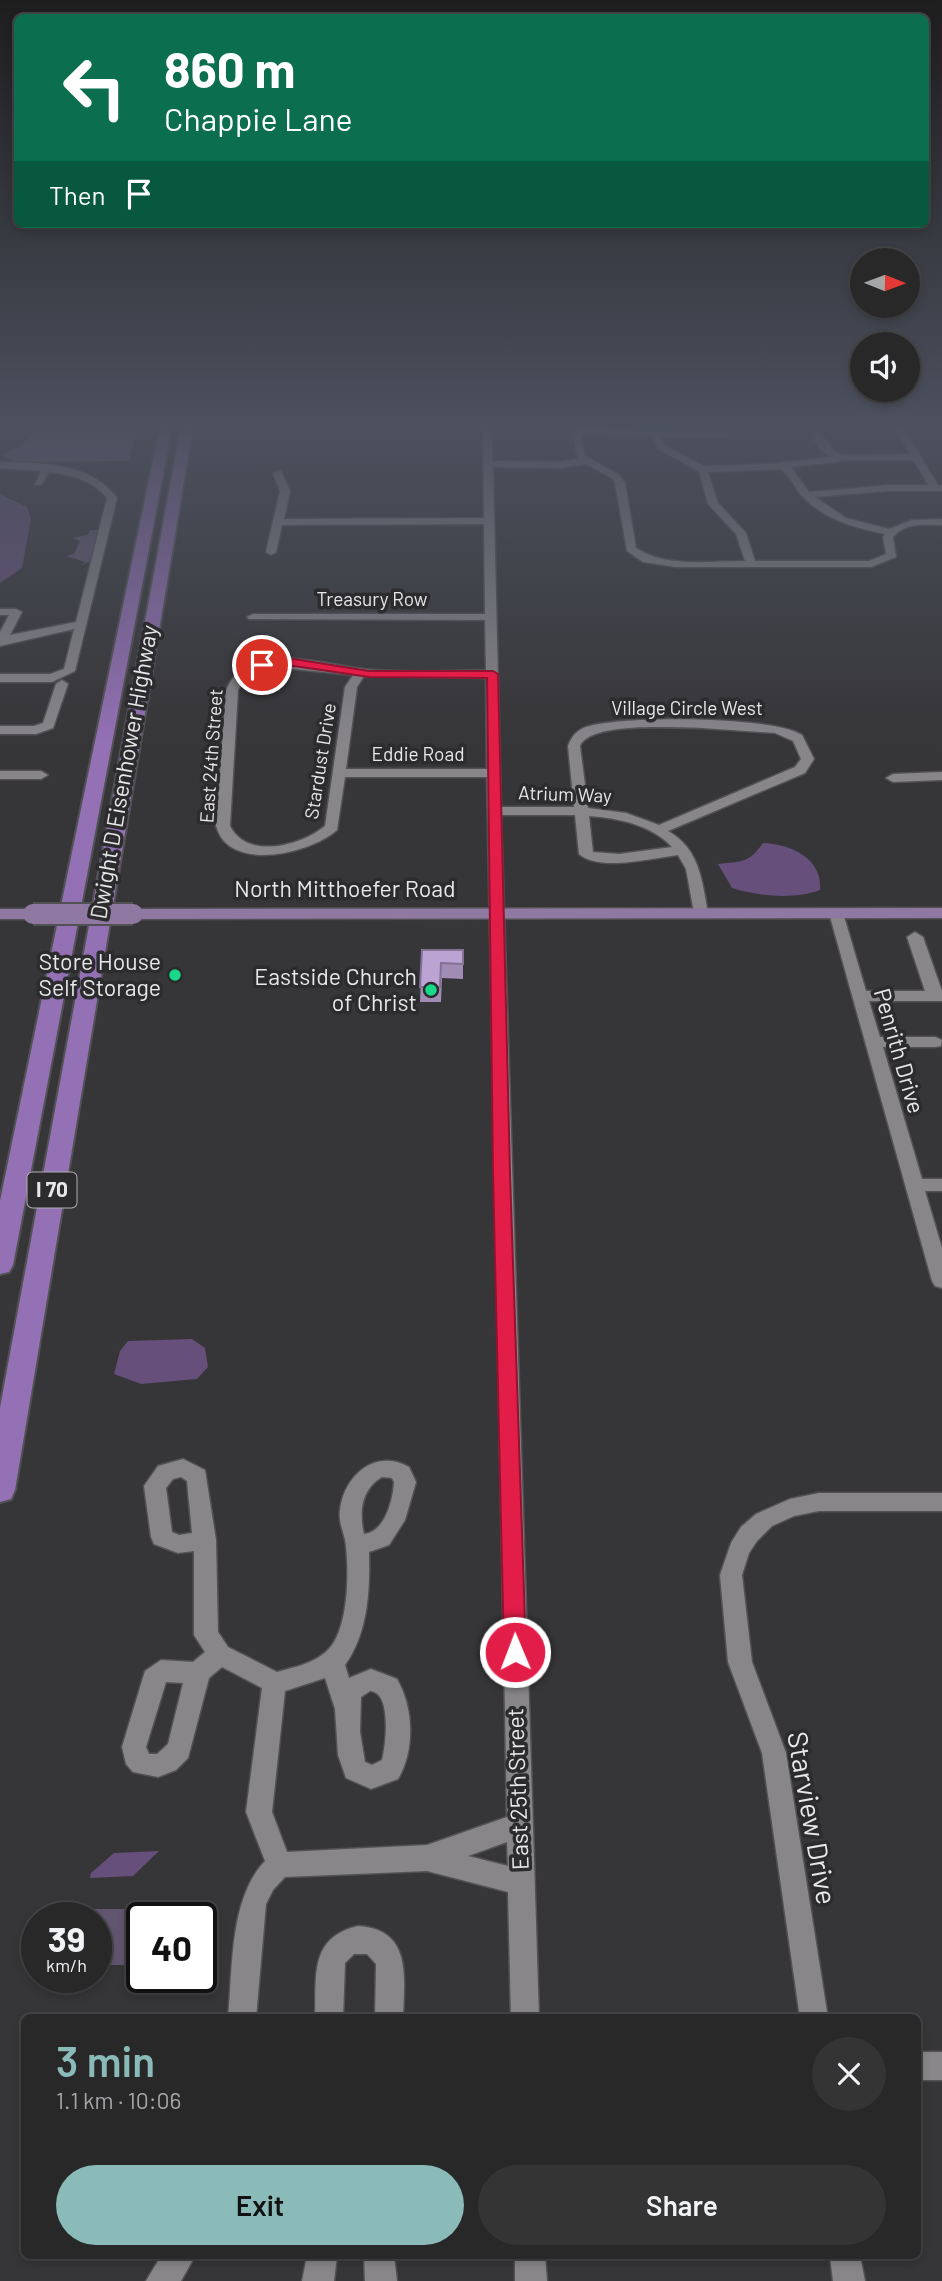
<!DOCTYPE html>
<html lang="en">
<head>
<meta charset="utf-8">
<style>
	body { margin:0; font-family:Barlow,sans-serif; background:#343435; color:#f1f3f6; height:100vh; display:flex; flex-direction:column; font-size:26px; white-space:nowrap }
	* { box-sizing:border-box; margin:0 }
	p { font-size:23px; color:#a5a6a8 }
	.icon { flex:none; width:38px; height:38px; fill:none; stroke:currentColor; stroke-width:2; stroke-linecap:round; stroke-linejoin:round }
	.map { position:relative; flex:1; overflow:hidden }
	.panel { position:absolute; left:21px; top:2014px; width:900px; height:245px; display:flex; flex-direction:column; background:#282829; border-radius:10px; box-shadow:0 4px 10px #0003,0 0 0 2px #444446 }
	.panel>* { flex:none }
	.hud { position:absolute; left:14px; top:14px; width:915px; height:214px; border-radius:10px; box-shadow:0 4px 10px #0003,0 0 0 2px #444446; background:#0b6e4f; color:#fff; overflow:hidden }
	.needle { width:46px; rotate:91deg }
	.controls { position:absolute; left:850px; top:248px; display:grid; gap:14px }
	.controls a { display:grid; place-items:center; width:70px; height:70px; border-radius:50%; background:#282829; box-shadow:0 4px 10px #0003,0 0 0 2px #444446; font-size:35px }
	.speed { position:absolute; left:21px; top:1902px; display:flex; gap:14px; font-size:35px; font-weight:700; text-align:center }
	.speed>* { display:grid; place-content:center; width:91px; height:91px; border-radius:50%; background:#282829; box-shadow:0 4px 10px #0003,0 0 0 2px #444446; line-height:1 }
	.speed small { font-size:18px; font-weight:400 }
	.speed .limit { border:4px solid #111; border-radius:10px; background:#fff; color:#111 }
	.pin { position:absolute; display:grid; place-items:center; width:60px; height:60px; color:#fff; margin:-30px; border:4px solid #fff; border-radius:50%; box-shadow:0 2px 7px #0007 }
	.me { position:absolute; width:77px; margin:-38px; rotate:359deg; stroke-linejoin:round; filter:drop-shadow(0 0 5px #0008) }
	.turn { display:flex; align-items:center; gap:24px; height:147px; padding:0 35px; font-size:32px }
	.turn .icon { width:91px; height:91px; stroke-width:2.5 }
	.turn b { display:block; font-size:49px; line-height:60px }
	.then { display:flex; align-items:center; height:66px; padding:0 35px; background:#0003; gap:14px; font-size:26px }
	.round { display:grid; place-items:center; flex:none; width:74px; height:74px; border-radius:37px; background:#343435 }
	.head { display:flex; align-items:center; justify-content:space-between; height:119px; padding:0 35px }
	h1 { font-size:42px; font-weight:600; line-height:52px; color:#8bbbb9 }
	.primary-button { display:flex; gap:14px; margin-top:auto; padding:14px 35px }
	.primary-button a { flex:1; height:80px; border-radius:42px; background:#8bbbb9; color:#111; font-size:28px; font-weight:600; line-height:80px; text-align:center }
	.primary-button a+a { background:#343435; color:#f1f3f6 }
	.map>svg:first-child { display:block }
	.green { fill:#62556f }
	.forest { fill:#715b86 }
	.water { fill:#664f7a }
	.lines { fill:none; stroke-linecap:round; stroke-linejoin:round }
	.minor-casing { stroke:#525154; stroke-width:3 }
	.major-casing { stroke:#525154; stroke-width:3 }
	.highway-casing { stroke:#525154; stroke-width:4 }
	.minor { fill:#888689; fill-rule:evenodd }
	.major { fill:#8f79a3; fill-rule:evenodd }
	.highway { fill:#9470b5; fill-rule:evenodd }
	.major-bridge-casing { stroke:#525154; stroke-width:24; stroke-linecap:butt }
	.major-bridge { stroke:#8f79a3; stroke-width:20 }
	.wall { fill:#a18cb5 }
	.building { fill:#bba3d3; stroke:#837294; stroke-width:2 }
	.route { fill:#e11d48; stroke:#92132f; stroke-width:2 }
	.poi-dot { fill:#17d989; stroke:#2c2b2d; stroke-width:2.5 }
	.labels { text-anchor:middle; stroke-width:7; stroke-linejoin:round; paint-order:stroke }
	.far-street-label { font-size:19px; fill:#e8e7e9; stroke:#2c2b2d }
	.shield { fill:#2c2b2d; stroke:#b0afb1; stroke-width:2 }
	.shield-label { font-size:21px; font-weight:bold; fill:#e8e7e9 }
	.street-label { font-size:23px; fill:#e8e7e9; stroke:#2c2b2d }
	.poi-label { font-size:23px; fill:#e8e7e9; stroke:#2c2b2d; text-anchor:end }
	.near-street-label { font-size:28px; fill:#e8e7e9; stroke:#2c2b2d }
</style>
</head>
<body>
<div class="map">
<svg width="942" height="2281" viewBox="0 0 942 2281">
	<rect width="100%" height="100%" fill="#363537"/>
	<!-- green -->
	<path class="green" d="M90,530H98L91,561L81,565L85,562L66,556L74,554L80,541L72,538L88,535Z
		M38,1909H139L131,1965H96V1918H37V1966H28Z"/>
	<!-- forest -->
	<path class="forest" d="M39,427H137L129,461L18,462L0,455L21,446Z"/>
	<!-- water -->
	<path class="water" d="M0,494L27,507L31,518L22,568L0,583Z
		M763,843C790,844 823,858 820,890C793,900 758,896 732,888L718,864C742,861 748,864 763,843Z
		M192,1339L205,1348L208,1367L197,1379L141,1384L114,1374L120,1351L128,1341Z
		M159,1851L133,1876L90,1878L91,1873L114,1853Z"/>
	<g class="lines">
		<defs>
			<path id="minor" d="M483,427H492V461L559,462L578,459L571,427H579L580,429L728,432V436L725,437L661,436L665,445L703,466L772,464L831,457L819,448L812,434L817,431C826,436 828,448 839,454C847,457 898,454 910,454L894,427H903L938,485H942V491H889L815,497L846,518L889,529L912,520L942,519V525C924,525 906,522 893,537L896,557L871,567H676L643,562L627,551L615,483L612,478L586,464L559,468L493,467L501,807H574L568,746C571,737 577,730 586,727C619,715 774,716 802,735L814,759L805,773L668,831C700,849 702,881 708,913L701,917L694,913L686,869L678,855C653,858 599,872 579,854L575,815H501L539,2018H511L508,1892L427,1871L285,1877L273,1890L266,1904L256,2018H228C233,1968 229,1899 265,1861L246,1812L262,1688L222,1667L209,1678L188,1758L176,1770L158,1777L133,1772L126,1764L122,1747L145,1671L161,1660L193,1662L205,1652L194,1635V1551L178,1553L154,1544L151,1537L144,1486L158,1466L183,1459L205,1470L216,1540L218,1632L228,1647L277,1672C298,1666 322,1662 334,1642C348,1618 349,1574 346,1546C345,1533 338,1524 340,1510C344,1476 375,1448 409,1467L416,1482L405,1520L389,1545L369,1552C370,1591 368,1633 345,1665L349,1678L371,1669L397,1679C414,1709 415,1750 398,1779L371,1789L346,1778L338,1755L335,1709L325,1678L285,1691L272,1812L287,1852L427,1845L507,1817L487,777H345L337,830C313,851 249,868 224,841C220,837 218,831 216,826L226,690C232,678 238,669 251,664C289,650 334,667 373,670C410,673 449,671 486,670L485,620L249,619L247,617L253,614H485L484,524L282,525L276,552L271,555L266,552L280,491L273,473L281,471L290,491L284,519L484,518ZM581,435L652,436L658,449L699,471L708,504L736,534L745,561C709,561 666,568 636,548L625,483L618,474L585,456ZM853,460H914L928,485H889L809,492L791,467ZM781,469C790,476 794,486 801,495C824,520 853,527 885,534L883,537L886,554L869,561H755L746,533L718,503L708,472ZM274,667L353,675L345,687L325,826C301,846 247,860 230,826L238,690C247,674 256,670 274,667ZM364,676L486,678L487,769H346L357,687ZM702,728L775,733L793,741L801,759L795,767L659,825L626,813L588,808L580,746C590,721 677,728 702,728ZM589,816C618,818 652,825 672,847L619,854L593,852ZM181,1477L187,1481L192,1533L179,1535L172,1532L166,1488L173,1479ZM382,1477L392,1478L394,1482C393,1500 385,1532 364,1534C359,1513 361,1489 382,1477ZM166,1682L183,1683L168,1744L157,1754H149L146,1747ZM370,1691C392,1692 386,1744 382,1760L372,1765L365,1762L360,1732L361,1697ZM507,1842L508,1866L468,1856Z
				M0,462C39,463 91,462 117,498L75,671L52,682H0V674H50L64,669L74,629L0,646V632L9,615H0V609H16L22,612L10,635L76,622L107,498C93,480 71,475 49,472L41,485H35L41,471L0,468Z
				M62,680L68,684L53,728L36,734H0V726H34L43,723L56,684Z
				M0,771H41L48,775L41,779H0Z
				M942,772V780L893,782L886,778L893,774Z
				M836,909L843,913L866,991H925L907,937L915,932L923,937L942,991V1001H869L880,1037H935L942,1040L941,1046L935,1047H883L922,1179H942V1191H925L942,1248V1288L935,1286L932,1281L829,913Z
				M819,1493H942V1511H819L794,1516L772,1526L757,1541L749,1553L742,1575L752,1662L786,1753L828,2018H800L762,1753L728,1662L720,1575L731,1543L741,1527L756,1514L790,1499Z
				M358,1926C413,1929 404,1979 403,2018H375L376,1964L367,1954H354L345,1963L343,2018H315C317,1977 308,1938 358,1926Z
				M917,2052H942V2080H917Z
				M161,2256H195L181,2281H146Z
				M307,2256H337L334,2281H302Z
				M364,2256H394L397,2281H365Z
				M515,2256H545L547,2281H515Z
				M830,2256H860L865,2281H833Z"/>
			<path id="major" d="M942,908V918L133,919L124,914L133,909Z
				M0,909H33L42,914L33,919H0Z"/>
			<path id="highway" d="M160,427H172L13,1265L9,1272L0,1274V1201Z
				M181,427H193L15,1490L11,1499L0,1502V1408Z"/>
		</defs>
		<!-- minor casing -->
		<use href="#minor" class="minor-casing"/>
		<!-- major casing -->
		<use href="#major" class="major-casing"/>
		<!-- highway casing -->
		<use href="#highway" class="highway-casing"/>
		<!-- minor -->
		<use href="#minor" class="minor"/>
		<!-- major -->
		<use href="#major" class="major"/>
		<!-- highway -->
		<use href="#highway" class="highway"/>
		<defs>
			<path id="major-bridge" d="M33,914H133"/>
		</defs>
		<!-- major-bridge casing -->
		<use href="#major-bridge" class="major-bridge-casing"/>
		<!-- major-bridge -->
		<use href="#major-bridge" class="major-bridge"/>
	</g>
	<!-- wall -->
	<path class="wall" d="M422,950H463V979L442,978L441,1002H420Z"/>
	<!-- building -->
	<path class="building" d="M422,950H463V964L441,963L440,987H420Z"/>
	<!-- sky -->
	<linearGradient id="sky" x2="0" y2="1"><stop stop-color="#1e1d1e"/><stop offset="0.57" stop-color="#4c515e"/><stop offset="1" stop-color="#4c515e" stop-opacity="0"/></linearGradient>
	<rect width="942" height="746" fill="url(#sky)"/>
	<!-- route -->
	<path class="route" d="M294,659L369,671H493L498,674L510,1173L526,1652L522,1659L515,1662L507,1659L504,1652L493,1173L487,678L369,677L294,666L262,668L256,665Z"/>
	<!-- markers -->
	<g class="poi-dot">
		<circle cx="175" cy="975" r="7"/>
		<circle cx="431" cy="990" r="7"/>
	</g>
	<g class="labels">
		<!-- far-street labels -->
		<g class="far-street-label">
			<text x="372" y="606">Treasury Row</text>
			<text x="687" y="715">Village Circle West</text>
			<text x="418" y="761">Eddie Road</text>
			<text transform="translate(211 756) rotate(-86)" y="7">East 24th Street</text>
			<text transform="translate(320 761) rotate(-81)" y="7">Stardust Drive</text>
			<text transform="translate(565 794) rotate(2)" y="7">Atrium Way</text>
		</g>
		<!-- shield labels -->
		<rect class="shield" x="27.5" y="1172.5" width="49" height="35" rx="5"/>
		<g class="shield-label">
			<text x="52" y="1197">I 70</text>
		</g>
		<!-- street labels -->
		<g class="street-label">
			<text transform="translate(124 772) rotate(-80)" y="8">Dwight D Eisenhower Highway</text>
			<text x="345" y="897">North Mitthoefer Road</text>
			<text transform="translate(899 1051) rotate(74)" y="8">Penrith Drive</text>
			<text transform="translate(518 1789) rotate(-92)" y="8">East 25th Street</text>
		</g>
		<!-- poi labels -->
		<g class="poi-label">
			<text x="161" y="970">Store House<tspan x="161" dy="26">Self Storage</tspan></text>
			<text x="417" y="985">Eastside Church<tspan x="417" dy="26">of Christ</tspan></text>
		</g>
		<!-- near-street labels -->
		<g class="near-street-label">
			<text transform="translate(812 1818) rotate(80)" y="10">Starview Drive</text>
		</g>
	</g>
</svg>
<div class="controls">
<a><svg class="needle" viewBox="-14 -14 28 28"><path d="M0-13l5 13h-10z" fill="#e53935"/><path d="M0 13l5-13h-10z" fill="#a5a6a8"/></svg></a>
<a><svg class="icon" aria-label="sound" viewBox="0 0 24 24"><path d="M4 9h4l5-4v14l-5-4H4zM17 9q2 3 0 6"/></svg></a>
</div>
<div class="speed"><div>39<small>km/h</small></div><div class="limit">40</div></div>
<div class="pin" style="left:262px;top:665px;background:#d93025"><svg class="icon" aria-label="arrive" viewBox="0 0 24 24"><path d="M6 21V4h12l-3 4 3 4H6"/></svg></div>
<svg class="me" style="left:515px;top:1652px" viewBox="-20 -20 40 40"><circle r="17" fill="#e11d48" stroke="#fff" stroke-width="3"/><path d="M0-11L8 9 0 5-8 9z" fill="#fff"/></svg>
<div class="hud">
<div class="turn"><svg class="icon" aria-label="left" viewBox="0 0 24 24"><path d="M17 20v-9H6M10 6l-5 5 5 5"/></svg><div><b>860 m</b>Chappie Lane</div></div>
<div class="then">Then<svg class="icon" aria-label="arrive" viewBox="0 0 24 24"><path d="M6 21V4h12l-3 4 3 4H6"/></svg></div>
</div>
<section class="panel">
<div class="head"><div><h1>3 min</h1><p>1.1 km · 10:06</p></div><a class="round"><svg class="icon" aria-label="close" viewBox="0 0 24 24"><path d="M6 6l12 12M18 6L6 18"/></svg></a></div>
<div class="primary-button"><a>Exit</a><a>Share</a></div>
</section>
</div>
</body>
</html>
